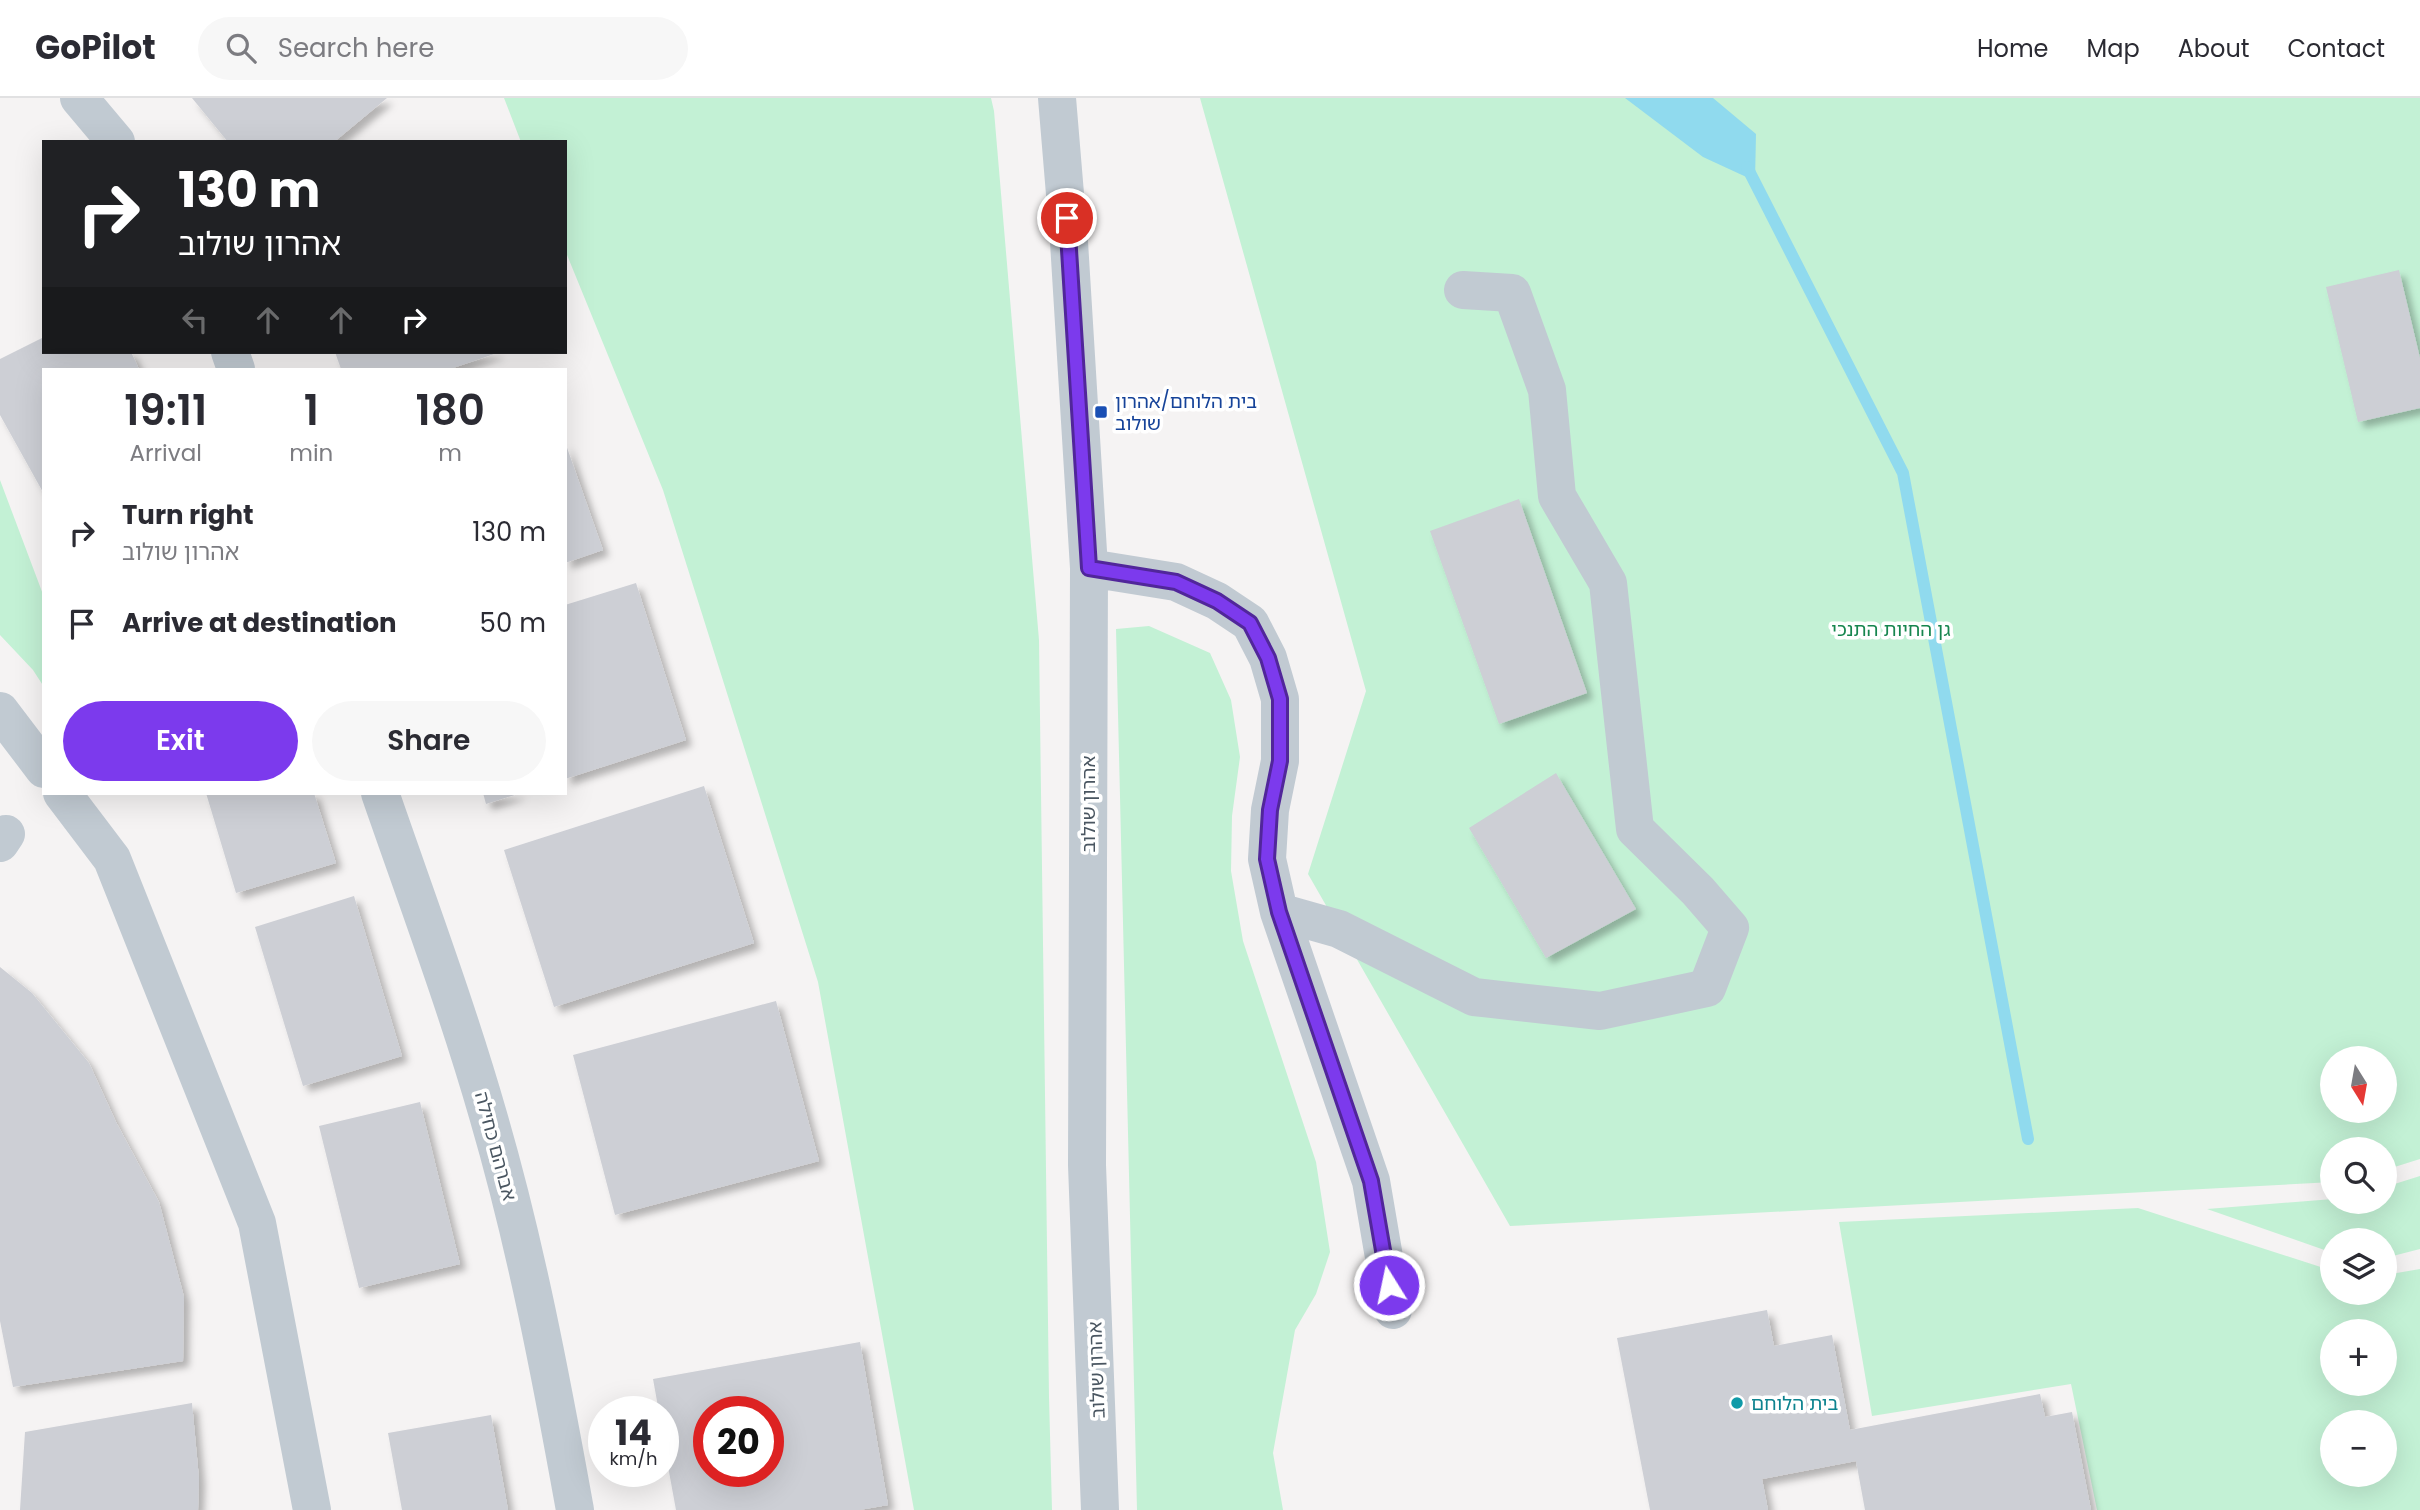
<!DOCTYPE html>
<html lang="en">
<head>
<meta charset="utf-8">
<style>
	body { margin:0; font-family:Poppins,"Noto Sans Hebrew",sans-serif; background:#f7f7f7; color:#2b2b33; height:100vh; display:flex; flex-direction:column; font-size:26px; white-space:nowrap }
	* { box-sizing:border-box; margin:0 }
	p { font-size:23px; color:#7c7c81 }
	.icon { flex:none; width:38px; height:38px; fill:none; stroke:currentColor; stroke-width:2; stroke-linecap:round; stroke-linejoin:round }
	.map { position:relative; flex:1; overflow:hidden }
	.details { position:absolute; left:42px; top:270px; width:525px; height:427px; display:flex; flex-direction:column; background:#fff; border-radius:0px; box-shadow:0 7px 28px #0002 }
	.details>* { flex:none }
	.hud { position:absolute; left:42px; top:42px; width:525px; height:214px; border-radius:0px; box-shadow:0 7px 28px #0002; background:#202124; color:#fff; overflow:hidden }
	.needle { width:46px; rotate:169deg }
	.controls { position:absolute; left:2320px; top:948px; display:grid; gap:14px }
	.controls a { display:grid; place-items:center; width:77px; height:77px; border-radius:50%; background:#fff; box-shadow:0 7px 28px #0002; font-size:35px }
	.speed { position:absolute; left:588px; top:1298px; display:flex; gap:14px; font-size:35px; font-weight:700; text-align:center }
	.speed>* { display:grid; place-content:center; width:91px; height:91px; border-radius:50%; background:#fff; box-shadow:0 7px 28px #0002; line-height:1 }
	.speed small { font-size:18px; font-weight:400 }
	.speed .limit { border:10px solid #d22; background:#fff; color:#111 }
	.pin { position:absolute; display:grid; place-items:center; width:60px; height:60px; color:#fff; margin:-30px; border:4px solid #fff; border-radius:50%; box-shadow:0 2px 7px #0007 }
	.me { position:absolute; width:77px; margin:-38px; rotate:350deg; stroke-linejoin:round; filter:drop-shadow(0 0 5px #0008) }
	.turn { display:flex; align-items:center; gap:24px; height:147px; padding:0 21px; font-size:32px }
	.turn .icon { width:91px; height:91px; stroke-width:2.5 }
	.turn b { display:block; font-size:49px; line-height:60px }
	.lanes { display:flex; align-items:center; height:66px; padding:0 21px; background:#0003; justify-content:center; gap:35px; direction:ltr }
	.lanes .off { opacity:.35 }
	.eta { display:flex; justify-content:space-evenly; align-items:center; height:119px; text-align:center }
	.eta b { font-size:42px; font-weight:600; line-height:49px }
	.action { display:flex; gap:14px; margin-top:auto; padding:14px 21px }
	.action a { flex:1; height:80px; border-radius:42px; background:#7c3aed; color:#fff; font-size:28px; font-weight:600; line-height:80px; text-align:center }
	.action a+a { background:#f7f7f7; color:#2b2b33 }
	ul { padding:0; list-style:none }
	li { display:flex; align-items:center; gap:21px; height:91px; padding:0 21px }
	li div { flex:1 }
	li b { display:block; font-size:26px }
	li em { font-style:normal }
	header { display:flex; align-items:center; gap:42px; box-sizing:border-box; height:98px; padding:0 35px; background:#fff; border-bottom:2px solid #e1e1e2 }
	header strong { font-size:33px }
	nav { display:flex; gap:38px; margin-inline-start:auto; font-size:24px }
	.search { width:490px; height:63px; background:#f7f7f7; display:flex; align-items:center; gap:18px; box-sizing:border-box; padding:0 24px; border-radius:38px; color:#7c7c81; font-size:26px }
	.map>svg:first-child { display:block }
	.green { fill:#c3f1d5; fill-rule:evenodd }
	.water { fill:#90daee }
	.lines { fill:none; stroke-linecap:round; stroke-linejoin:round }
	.stream { stroke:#90daee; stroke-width:12 }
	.building { fill:#cdcfd5; fill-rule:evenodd; filter:url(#shadow) }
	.minor { stroke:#c1cad2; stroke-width:38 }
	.route-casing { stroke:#51269a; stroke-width:18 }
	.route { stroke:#7c3aed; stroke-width:12 }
	.transit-dot { fill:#1a4fb4; stroke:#fff; stroke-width:2.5 }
	.culture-dot { fill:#0f9aa8; stroke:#fff; stroke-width:2.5 }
	.labels { text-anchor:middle; stroke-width:7; stroke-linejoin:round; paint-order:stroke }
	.transit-label { font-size:19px; fill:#164399; stroke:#fff; text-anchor:start }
	.park-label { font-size:19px; fill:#17864f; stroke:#fff }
	.street-label { font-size:19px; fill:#4a5661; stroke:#fff }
	.culture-label { font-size:19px; fill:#0d838f; stroke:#fff; text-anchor:start }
</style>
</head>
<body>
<header>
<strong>GoPilot</strong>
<div class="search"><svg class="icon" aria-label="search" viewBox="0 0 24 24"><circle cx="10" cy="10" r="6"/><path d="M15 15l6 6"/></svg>Search here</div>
<nav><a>Home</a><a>Map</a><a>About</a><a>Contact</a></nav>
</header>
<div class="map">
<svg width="2420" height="1412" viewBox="0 0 2420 1412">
	<defs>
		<filter id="shadow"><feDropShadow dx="6" dy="6" stdDeviation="3.5" flood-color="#0004"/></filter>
	</defs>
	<rect width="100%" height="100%" fill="#f5f3f3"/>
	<!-- green -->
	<path class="green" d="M504,0H991L994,13L1039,542L1049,1299L1052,1412H914L818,884L663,392L565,152V44H521Z
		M1200,0H2420V1061L2385,1072V1052H2333V1084L1510,1128L1308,776L1366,593ZM2333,961H2385V1013H2333Z
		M0,382L44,499V589L33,572L0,537Z
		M1149,528L1210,555L1231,602L1240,659L1232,718L1231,773L1243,843L1316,1064L1330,1154L1316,1196L1295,1232L1273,1355L1283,1412H1137L1116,531Z
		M2420,1078V1151L2385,1160V1143H2333V1155L2207,1111L2333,1101V1104H2385V1089Z
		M2138,1110L2333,1173V1195H2385V1177L2420,1171V1412H2097L2071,1286L1872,1318L1839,1124ZM2333,1234H2385V1286H2333ZM2333,1325H2385V1377H2333Z"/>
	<!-- water -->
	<path class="water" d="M1625,0H1713L1756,36L1755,83L1703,59Z"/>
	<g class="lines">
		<!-- stream -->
		<path class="stream" d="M1747,69L1903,375L2028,1041"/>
	</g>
	<!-- building -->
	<path class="building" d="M192,0H387L334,44H228Z
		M2399,172L2420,260V310L2358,324L2326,189Z
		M44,239V254H131L139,271H44V396L0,317V261Z
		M335,254H500L450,271H341Z
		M565,344L603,452L565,465Z
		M1519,401L1587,595L1499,626L1430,433Z
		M636,485L686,642L565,681V507Z
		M1556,675L1636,811L1546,860L1469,730Z
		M704,688L754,845L554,909L504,752Z
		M206,695H314L336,765L236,795Z
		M483,695H521L486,706Z
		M354,798L402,958L303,988L255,829Z
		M0,869L32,895L89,965L116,1024L159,1104L184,1199L183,1263L13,1289L0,1223Z
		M776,903L819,1063L615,1117L573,957Z
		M420,1004L460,1166L359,1190L319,1028Z
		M1767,1212L1774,1248L1832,1237L1850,1332L2040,1296L2045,1319L2072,1314L2091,1412H1865L1856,1363L1762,1381L1768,1412H1650L1617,1240Z
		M860,1244L888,1407L859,1412H676L663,1341V1314H659L653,1281ZM709,1314H768V1374H709Z
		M192,1305L199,1381L198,1412H20L25,1334Z
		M491,1317L508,1412H402L388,1335Z"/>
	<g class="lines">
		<!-- minor -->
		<path class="minor" d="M79,0L116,44
			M1057,0L1069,144L1089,470L1087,1067L1100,1412
			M230,254L236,271
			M1089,470L1176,484L1217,503L1250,525L1268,560L1280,601V663L1270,712L1267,761L1279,814L1371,1083L1393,1212
			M0,613L44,671
			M62,695L112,761L257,1125L312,1412
			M380,695C417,802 457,909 488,1017C526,1147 551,1279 575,1412
			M0,745L6,736
			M1279,814L1339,831L1474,899L1600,913L1707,890L1730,830L1698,793L1635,731L1608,485L1557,398L1547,292L1512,195L1463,192"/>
	</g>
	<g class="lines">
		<defs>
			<path id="route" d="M1067,120L1089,470L1176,484L1217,503L1250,525L1268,560L1280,601V663L1270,712L1267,761L1279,814L1371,1083L1389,1187"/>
		</defs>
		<!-- route casing -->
		<use href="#route" class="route-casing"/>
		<!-- route -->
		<use href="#route" class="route"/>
	</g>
	<!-- markers -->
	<rect class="transit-dot" x="1094" y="307" width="14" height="14" rx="3.5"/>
	<circle class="culture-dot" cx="1737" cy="1305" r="7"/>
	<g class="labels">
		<!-- transit labels -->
		<g class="transit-label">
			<text x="1115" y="310">בית הלוחם/אהרון<tspan x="1115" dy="22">שולוב</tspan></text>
		</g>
		<!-- park labels -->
		<g class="park-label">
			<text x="1891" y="538">גן החיות התנכי</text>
		</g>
		<!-- street labels -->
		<g class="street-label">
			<text transform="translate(1088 706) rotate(-90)" y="7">אהרון שולוב</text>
			<text transform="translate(496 1048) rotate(75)" y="7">אברהם כחילה</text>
			<text transform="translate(1096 1272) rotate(-92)" y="7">אהרון שולוב</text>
		</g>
		<!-- culture labels -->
		<g class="culture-label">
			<text x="1751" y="1312">בית הלוחם</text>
		</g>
	</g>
</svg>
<div class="controls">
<a><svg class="needle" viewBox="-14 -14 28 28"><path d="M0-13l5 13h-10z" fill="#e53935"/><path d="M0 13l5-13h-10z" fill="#7c7c81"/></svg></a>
<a><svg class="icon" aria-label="search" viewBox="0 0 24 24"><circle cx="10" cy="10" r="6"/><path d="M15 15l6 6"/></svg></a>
<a><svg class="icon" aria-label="layers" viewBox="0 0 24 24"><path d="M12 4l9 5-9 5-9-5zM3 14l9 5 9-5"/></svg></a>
<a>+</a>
<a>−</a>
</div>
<div class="speed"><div>14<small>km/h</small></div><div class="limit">20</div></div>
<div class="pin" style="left:1067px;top:120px;background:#d93025"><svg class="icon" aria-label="arrive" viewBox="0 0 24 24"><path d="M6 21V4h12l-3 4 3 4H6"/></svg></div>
<svg class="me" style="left:1389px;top:1187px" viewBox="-20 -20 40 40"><circle r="17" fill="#7c3aed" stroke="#fff" stroke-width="3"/><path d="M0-11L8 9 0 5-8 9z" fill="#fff"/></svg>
<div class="hud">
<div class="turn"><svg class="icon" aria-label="right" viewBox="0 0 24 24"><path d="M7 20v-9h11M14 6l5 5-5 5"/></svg><div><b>130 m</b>אהרון שולוב</div></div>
<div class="lanes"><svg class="icon off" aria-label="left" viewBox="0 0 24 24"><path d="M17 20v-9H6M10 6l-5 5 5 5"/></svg><svg class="icon off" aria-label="ahead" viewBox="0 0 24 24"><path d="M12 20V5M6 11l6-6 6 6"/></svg><svg class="icon off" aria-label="ahead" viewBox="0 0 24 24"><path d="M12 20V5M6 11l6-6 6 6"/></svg><svg class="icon" aria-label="right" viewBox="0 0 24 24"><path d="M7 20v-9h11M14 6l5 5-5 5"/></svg></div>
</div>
<section class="details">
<div class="eta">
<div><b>19:11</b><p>Arrival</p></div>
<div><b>1</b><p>min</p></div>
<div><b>180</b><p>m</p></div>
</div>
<ul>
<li><svg class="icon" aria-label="right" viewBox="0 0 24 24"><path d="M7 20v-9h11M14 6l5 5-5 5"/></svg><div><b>Turn right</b><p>אהרון שולוב</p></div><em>130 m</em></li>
<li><svg class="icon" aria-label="arrive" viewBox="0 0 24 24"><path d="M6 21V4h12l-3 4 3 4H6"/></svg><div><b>Arrive at destination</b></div><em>50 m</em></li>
</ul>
<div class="action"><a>Exit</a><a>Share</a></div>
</section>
</div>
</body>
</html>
